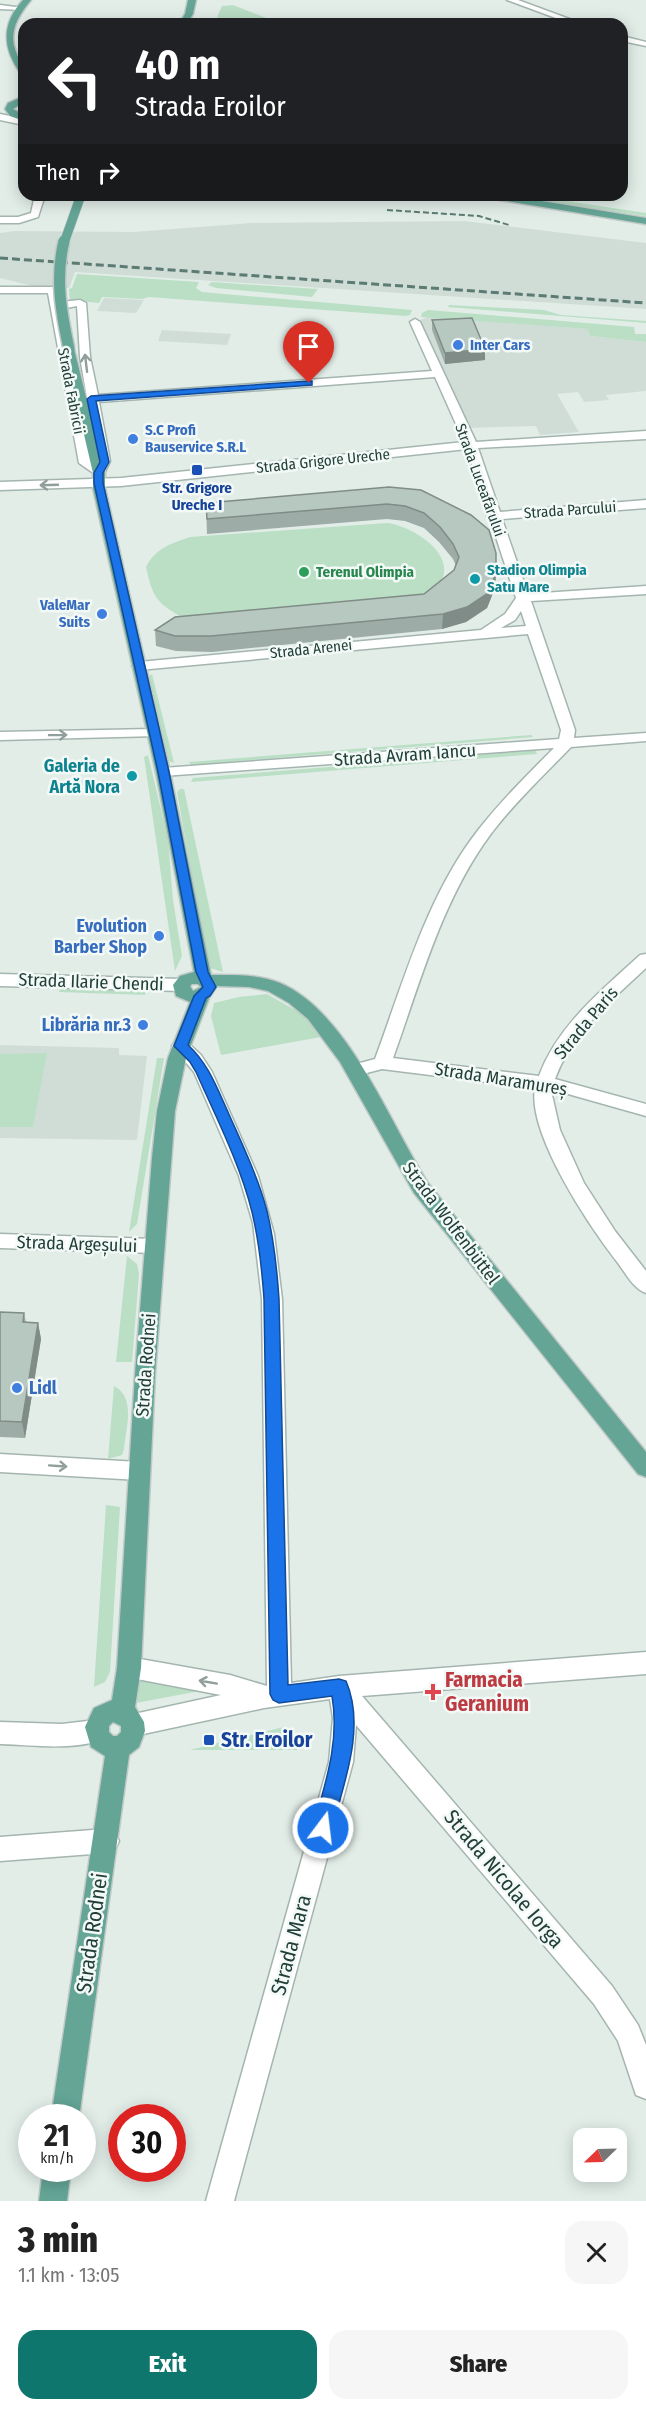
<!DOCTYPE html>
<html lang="en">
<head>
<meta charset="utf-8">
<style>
	body { margin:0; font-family:"Fira Sans Condensed",sans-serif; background:#f6f6f6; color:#222; height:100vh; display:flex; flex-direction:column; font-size:22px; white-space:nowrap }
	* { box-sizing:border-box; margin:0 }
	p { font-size:20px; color:#767676 }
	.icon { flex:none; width:33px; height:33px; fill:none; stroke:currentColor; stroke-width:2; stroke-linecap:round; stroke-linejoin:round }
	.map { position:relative; height:2201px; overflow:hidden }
	.details { display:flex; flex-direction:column; background:#fff; flex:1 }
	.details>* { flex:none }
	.hud { position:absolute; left:18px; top:18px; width:610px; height:183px; border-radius:18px; box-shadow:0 3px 15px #0003; background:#202124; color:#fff; overflow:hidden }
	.needle { width:39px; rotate:247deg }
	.buttons { position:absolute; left:573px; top:2128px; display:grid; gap:12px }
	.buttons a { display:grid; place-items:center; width:54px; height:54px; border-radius:12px; background:#fff; box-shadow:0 3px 15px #0003; font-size:30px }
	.speed { position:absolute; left:18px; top:2104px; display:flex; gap:12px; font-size:30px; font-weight:700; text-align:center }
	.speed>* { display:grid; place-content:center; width:78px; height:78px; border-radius:50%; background:#fff; box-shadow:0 3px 15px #0003; line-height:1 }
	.speed small { font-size:15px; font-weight:400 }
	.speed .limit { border:9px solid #d22; background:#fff; color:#111 }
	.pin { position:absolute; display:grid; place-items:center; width:51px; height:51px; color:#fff; margin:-62px -26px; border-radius:50% 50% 50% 0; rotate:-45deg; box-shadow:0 0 6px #0007 }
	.pin .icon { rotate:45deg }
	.me { position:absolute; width:66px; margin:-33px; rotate:15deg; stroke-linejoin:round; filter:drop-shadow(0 0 4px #0008) }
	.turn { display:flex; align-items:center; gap:21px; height:126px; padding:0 18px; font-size:27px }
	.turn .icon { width:78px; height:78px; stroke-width:2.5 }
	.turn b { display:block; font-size:42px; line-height:51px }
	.then { display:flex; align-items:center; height:57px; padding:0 18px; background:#0003; gap:12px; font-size:22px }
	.round { display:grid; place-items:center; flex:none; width:63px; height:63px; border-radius:18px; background:#f6f6f6 }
	.summary { display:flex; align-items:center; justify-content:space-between; height:102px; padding:0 18px }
	h1 { font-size:36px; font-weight:800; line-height:45px }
	.button { display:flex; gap:12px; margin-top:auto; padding:12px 18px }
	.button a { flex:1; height:69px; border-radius:18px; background:#0f766e; color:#fff; font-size:24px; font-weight:800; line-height:69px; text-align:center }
	.button a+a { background:#f6f6f6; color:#222 }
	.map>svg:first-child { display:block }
	.built { fill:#d0ddd7 }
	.green { fill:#badfc5 }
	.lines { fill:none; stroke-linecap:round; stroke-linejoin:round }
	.minor-casing { stroke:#a4b5b0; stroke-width:3 }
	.major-casing { stroke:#c1c9c7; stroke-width:3 }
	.minor { fill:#fff; fill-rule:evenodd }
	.major { fill:#64a596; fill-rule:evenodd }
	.rail-far1 { stroke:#5b7b73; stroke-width:2; stroke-dasharray:6 3; stroke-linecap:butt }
	.rail { stroke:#5b7b73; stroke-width:3; stroke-dasharray:8 4; stroke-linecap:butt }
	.major-bridge-far1-casing { stroke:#c1c9c7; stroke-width:10; stroke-linecap:butt }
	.major-bridge-casing { stroke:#c1c9c7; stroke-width:14; stroke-linecap:butt }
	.major-bridge-far1 { stroke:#64a596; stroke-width:9 }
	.major-bridge { stroke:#64a596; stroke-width:11 }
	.wall { fill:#9daca6 }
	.shaded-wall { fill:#808c87 }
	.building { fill:#b7c8c1; stroke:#808c87; stroke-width:1.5 }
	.oneway { stroke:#909f9c }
	.route { fill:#1a73e8; stroke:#114b97; stroke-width:1.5 }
	.shop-dot { fill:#3f7fe0; stroke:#f3f9f6; stroke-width:2 }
	.transit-dot { fill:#1a4fb4; stroke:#f3f9f6; stroke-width:2 }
	.leisure-dot { fill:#2e9e5b; stroke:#f3f9f6; stroke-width:2 }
	.culture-dot { fill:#0f9aa8; stroke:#f3f9f6; stroke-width:2 }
	.health-dot { fill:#e0444e; stroke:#f3f9f6; stroke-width:2 }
	.labels { text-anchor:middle; stroke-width:5; stroke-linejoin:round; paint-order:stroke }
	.far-shop-label { font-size:15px; font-weight:bold; fill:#366cbe; stroke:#f3f9f6; text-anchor:start }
	.far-street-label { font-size:15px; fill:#213f38; stroke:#f3f9f6 }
	.far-transit-label { font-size:15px; font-weight:bold; fill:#164399; stroke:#f3f9f6 }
	.far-culture-label { font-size:15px; font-weight:bold; fill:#0d838f; stroke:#f3f9f6; text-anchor:start }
	.far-leisure-label { font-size:15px; font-weight:bold; fill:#27864d; stroke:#f3f9f6; text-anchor:start }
	.street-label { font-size:18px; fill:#213f38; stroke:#f3f9f6 }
	.culture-label { font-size:18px; font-weight:bold; fill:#0d838f; stroke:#f3f9f6; text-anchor:end }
	.shop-label { font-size:18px; font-weight:bold; fill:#366cbe; stroke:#f3f9f6; text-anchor:end }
	.near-health-label { font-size:21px; font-weight:bold; fill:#be3a42; stroke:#f3f9f6; text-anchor:start }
	.near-transit-label { font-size:21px; font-weight:bold; fill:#164399; stroke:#f3f9f6; text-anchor:start }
	.near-street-label { font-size:21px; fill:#213f38; stroke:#f3f9f6 }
</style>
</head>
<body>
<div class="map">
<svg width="646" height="2201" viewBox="0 0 646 2201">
	<rect width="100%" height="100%" fill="#e2ede8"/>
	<!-- built -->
	<path class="built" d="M464,221L646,243V309L75,272L69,288H41L0,278V233L15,231L134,232L251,223Z
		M104,298L144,300L136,313L97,311Z
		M428,317L589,329L590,336L646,342V391L606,395L609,400L584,402L578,392L557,394L579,432L540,435L536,426L463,428L415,322Z
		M162,330L231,334L227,345L158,341Z
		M0,1045L119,1048V1055L147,1056L137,1140L0,1138Z"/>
	<!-- green -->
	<path class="green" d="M233,5L282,24H235L217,17L222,6Z
		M547,198L646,213V216L543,201Z
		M77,274L199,282L196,288L202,292L412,310L410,315L406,316L149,297L142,299L102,297L99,303L70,300L69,289L72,288Z
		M212,282L318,289L312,297L216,288L208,285Z
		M449,305L544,310L561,315L646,321V323L448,307Z
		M428,310L634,327L635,334H646V342L590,336L588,329L421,317L422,313Z
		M387,523C409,525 452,550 443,577C441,585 431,593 425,599L185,619C157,603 153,599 146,567C156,548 170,544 190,537Z
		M152,674L174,763L169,761L147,678Z
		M531,735L533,737L191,765L189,762Z
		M527,751H536L537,754L191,782L193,778Z
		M148,755L168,839L173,900L182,956L175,971L144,757Z
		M180,789H184L223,972L210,968L206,955L177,792Z
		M61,986L146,990L145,995L59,992Z
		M267,994L302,1014L321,1037L221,1055L211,1016L214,1003L239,997Z
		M47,1053L33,1127H0V1054Z
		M157,1058H164L137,1224L129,1232Z
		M127,1256L137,1264L139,1274L132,1362H116Z
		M114,1386C136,1397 126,1428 124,1449L122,1455L108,1459Z
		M106,1505L120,1507L110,1672L105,1682L94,1687Z
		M137,1676L151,1682L210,1689L136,1703Z
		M284,1727L298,1739L297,1750H190Z"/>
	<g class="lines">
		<defs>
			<path id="minor" d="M507,0H518L583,24H572Z
				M0,5L24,8L20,10L0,9Z
				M622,36L646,42V46L622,41Z
				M0,114L24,119V125L0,120Z
				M35,195H45L38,217L19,223H0V217H18L31,213Z
				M257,195H268L261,199Z
				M0,287H53L58,290L60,302L80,300L86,303L90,357L98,395L432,371L410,322L415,319L420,322L476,442L646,431V439L478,448L500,512L646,500V508L502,519L528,594L646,586V594L531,601L575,730L574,738L646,733V741L571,747C544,775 514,803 490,835C442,900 420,983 393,1058L539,1076C557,1026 602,990 640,955L646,954V968C612,1000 571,1033 555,1079L646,1104V1116L561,1092L552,1091V1095L560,1130L584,1183L615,1231L646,1271V1293C634,1289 626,1274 618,1263C590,1227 527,1134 535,1088L382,1069L355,1076L349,1074L346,1070L349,1066L375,1059C404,981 427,895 479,829C502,800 528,774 554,748L163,776L156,772L163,768L559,739L561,730L528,634L139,670L132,666L139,662L481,630L505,614L516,598L490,519L487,516L488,514L467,449L121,486L0,490V482L121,478L464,442L435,377L99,402L110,461L103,476L99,477L79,463L48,293H0ZM77,306L80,357L98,461L96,465L91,462L61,309ZM521,611L526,626L501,628L515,620Z
				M153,729L160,733L158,736L0,740V732Z
				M0,974L181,979L187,981L189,985L187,989L181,991L0,986Z
				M181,1040L187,1042L201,1055L212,1072L258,1176L274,1234L282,1299L291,1683L339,1676L646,1652V1674L362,1696L612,1986L638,2025L646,2045V2099L636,2095L618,2041L594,2004L356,1725L353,1762L234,2201H206L329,1762L333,1718L330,1699L264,1708L134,1736L126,1733L122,1725L126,1717L134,1714L221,1695L121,1676L117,1668L121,1660L129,1657L230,1675L267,1686L262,1299L253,1223L239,1176L194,1072L172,1046L175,1042Z
				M0,1234L154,1239L161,1241L164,1246L161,1251L154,1253L0,1248Z
				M0,1454L139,1462L147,1465L150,1471L147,1477L139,1480L0,1472Z
				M96,1720L104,1723L108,1731L104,1739C73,1751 34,1745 0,1744V1722L62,1724Z
				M106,1829L115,1832L119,1841L115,1850L106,1853L0,1861V1837Z"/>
			<path id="major" d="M23,0H31C18,16 8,32 16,52C19,61 24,65 24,74H21C2,48 1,24 23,0Z
				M188,0H196L193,14L187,24H179L185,14Z
				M24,96V102L13,109L24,115V121L10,116L5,109L8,103Z
				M483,195H505L646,218V224L488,198Z
				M69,346L74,349L105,473V488L170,772L211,975C234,975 258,974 280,983C348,1012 389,1122 428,1183L646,1452V1477L638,1474L414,1193L340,1062L308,1019L289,1003L268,991L249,987L217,986L209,998L186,1058L175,1111L155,1374L141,1668L135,1707L144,1722L145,1731L139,1747L129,1755L79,2118H51L105,1756L91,1747L85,1727L94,1708L112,1700L117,1668L135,1374L152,1158L157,1111L168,1058L190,1002L176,996L173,985L180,976L194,972L156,772L93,488V473L64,349ZM192,984H198L201,987L193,991L190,986ZM113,1722L121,1726V1732L117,1736H113L109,1732V1726Z
				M43,2169H71L67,2201H39Z"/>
		</defs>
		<!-- minor casing -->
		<use href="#minor" class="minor-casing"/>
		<!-- major casing -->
		<use href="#major" class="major-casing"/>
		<!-- minor -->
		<use href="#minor" class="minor"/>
		<!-- major -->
		<use href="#major" class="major"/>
		<!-- rail-far1 -->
		<path class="rail-far1" d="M387,210L479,216L509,225"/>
		<!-- rail -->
		<path class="rail" d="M0,258L646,303"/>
		<defs>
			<path id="major-bridge-far1" d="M64,243L81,195"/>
			<path id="major-bridge" d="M64,241C55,278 61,312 69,349"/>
		</defs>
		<!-- major-bridge-far1 casing -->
		<use href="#major-bridge-far1" class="major-bridge-far1-casing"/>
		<!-- major-bridge casing -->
		<use href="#major-bridge" class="major-bridge-casing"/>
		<!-- major-bridge-far1 -->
		<use href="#major-bridge-far1" class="major-bridge-far1"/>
		<!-- major-bridge -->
		<use href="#major-bridge" class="major-bridge"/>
	</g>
	<!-- wall -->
	<path class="wall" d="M432,320L485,349V360L445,364L432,330Z
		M421,490L496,573L495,588L487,608L466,622L442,629L212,652L176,651L156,646L155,630L424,594L454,570L456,566L453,559L439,542L424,528L405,521L387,519L207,534L206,503Z
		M0,1312L24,1313L26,1322L38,1323L41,1339L25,1438L0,1437Z"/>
	<!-- shaded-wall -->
	<path class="shaded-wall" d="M485,349V360L445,364V353Z
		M496,573L495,588L487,608L466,622L442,629L443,614Z
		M38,1323L41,1339L25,1438L22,1422Z"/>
	<!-- building -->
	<path class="building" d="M472,318L485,349L445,353L432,320Z
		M389,487L421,490L471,515L489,530L496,553V573L488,593L467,607L443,614L211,636H175L155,630L175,617L424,594L454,570L459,557L453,544L440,527L424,513L405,506L387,504L207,519L206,503Z
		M0,1312L24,1313L23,1322L38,1323L22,1422L0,1421Z"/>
	<!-- one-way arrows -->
	<defs><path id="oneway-shaft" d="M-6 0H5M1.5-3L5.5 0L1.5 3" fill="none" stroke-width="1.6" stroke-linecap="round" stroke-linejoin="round" transform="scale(1.5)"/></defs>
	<g class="oneway">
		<use href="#oneway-shaft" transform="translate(86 363) rotate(-97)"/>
		<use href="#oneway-shaft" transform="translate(49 485) rotate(178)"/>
		<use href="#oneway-shaft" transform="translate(58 735) rotate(-1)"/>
		<use href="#oneway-shaft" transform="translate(58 1466) rotate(4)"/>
		<use href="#oneway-shaft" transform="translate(208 1682) rotate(-170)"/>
	</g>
	<!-- route -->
	<path class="route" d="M309,381H312V385L96,401L109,462L103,473V483L169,772L208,972L216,987L210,996L206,998L188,1045C208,1063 217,1088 228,1112C242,1144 258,1177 267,1211C274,1240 277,1269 279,1299L288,1685L339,1679L346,1681C366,1727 344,1783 332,1828L329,1834L323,1837L316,1834L313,1828C325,1784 340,1742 332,1696L279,1703L273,1700L270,1694L264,1299C262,1270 259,1241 252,1212C240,1164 216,1117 196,1072L190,1062L174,1046L194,996L203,987L196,972L158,772L94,483V473L100,462L87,399L91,396Z"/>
	<!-- markers -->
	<g class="shop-dot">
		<circle cx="458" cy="345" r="6"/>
		<circle cx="133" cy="439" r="6"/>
		<circle cx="102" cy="614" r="6"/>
		<circle cx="159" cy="936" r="6"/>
		<circle cx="143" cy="1025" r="6"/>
		<circle cx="17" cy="1388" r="6"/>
	</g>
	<g class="transit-dot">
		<rect x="191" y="464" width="12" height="12" rx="3"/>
		<rect x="203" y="1734" width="12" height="12" rx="3"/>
	</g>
	<circle class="leisure-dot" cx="304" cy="572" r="6"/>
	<g class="culture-dot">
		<circle cx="475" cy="579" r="6"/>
		<circle cx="132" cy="776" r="6"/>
	</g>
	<path class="health-dot" d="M430 1683h6v6h6v6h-6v6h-6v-6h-6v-6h6z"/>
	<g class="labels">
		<!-- far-shop labels -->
		<g class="far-shop-label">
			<text x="470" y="350">Inter Cars</text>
			<text x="145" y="435">S.C Profi<tspan x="145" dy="17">Bauservice S.R.L</tspan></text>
			<text x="90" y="610" text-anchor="end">ValeMar<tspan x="90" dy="17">Suits</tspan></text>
		</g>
		<!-- far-street labels -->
		<g class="far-street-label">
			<text transform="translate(71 391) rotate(79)" y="5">Strada Fabricii</text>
			<text transform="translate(323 461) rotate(-6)" y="5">Strada Grigore Ureche</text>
			<text transform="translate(480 480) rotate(70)" y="5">Strada Luceafărului</text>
			<text transform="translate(570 510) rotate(-4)" y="5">Strada Parcului</text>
			<text transform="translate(311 649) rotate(-6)" y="5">Strada Arenei</text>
		</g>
		<!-- far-transit labels -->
		<g class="far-transit-label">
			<text x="197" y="493">Str. Grigore<tspan x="197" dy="17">Ureche I</tspan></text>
		</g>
		<!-- far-culture labels -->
		<g class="far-culture-label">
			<text x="487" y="575">Stadion Olimpia<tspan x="487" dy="17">Satu Mare</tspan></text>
		</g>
		<!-- far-leisure labels -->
		<g class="far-leisure-label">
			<text x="316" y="577">Terenul Olimpia</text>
		</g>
		<!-- street labels -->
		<g class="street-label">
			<text transform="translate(405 755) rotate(-4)" y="6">Strada Avram Iancu</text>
			<text transform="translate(91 982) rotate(2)" y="6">Strada Ilarie Chendi</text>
			<text transform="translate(586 1023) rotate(-50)" y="6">Strada Paris</text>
			<text transform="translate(501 1079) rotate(9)" y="6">Strada Maramureș</text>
			<text transform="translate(451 1223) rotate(53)" y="6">Strada Wolfenbüttel</text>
			<text transform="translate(77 1244) rotate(2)" y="6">Strada Argeșului</text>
			<text transform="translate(146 1365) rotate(-86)" y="6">Strada Rodnei</text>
		</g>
		<!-- culture labels -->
		<g class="culture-label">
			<text x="120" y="772">Galeria de<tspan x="120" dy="21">Artă Nora</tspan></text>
		</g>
		<!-- shop labels -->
		<g class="shop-label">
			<text x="147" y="932">Evolution<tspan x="147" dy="21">Barber Shop</tspan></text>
			<text x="131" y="1031">Librăria nr.3</text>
			<text x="29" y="1394" text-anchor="start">Lidl</text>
		</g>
		<!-- near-health labels -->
		<g class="near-health-label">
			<text x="445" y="1687">Farmacia<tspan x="445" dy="24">Geranium</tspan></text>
		</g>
		<!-- near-transit labels -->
		<g class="near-transit-label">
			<text x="221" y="1747">Str. Eroilor</text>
		</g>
		<!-- near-street labels -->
		<g class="near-street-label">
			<text transform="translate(504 1879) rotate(50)" y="7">Strada Nicolae Iorga</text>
			<text transform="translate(92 1933) rotate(-82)" y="7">Strada Rodnei</text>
			<text transform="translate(291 1945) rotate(-75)" y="7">Strada Mara</text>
		</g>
	</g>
</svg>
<div class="buttons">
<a><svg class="needle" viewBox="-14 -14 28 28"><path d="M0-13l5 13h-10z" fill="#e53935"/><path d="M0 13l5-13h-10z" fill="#767676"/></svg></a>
</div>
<div class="speed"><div>21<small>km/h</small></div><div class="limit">30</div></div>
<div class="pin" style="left:309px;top:383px;background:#d93025"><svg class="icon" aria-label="arrive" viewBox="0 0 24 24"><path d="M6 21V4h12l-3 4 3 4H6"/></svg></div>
<svg class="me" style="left:323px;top:1828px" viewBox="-20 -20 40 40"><circle r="17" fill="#1a73e8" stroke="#fff" stroke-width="3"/><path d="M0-11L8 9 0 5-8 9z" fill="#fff"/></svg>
<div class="hud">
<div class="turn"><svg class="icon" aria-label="left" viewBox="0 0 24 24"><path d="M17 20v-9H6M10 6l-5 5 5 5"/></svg><div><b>40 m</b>Strada Eroilor</div></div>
<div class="then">Then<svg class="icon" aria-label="right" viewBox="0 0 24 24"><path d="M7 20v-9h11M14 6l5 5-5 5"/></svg></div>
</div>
</div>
<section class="details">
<div class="summary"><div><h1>3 min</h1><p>1.1 km · 13:05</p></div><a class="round"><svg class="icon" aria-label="close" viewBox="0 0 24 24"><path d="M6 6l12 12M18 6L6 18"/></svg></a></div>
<div class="button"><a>Exit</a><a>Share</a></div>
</section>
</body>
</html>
